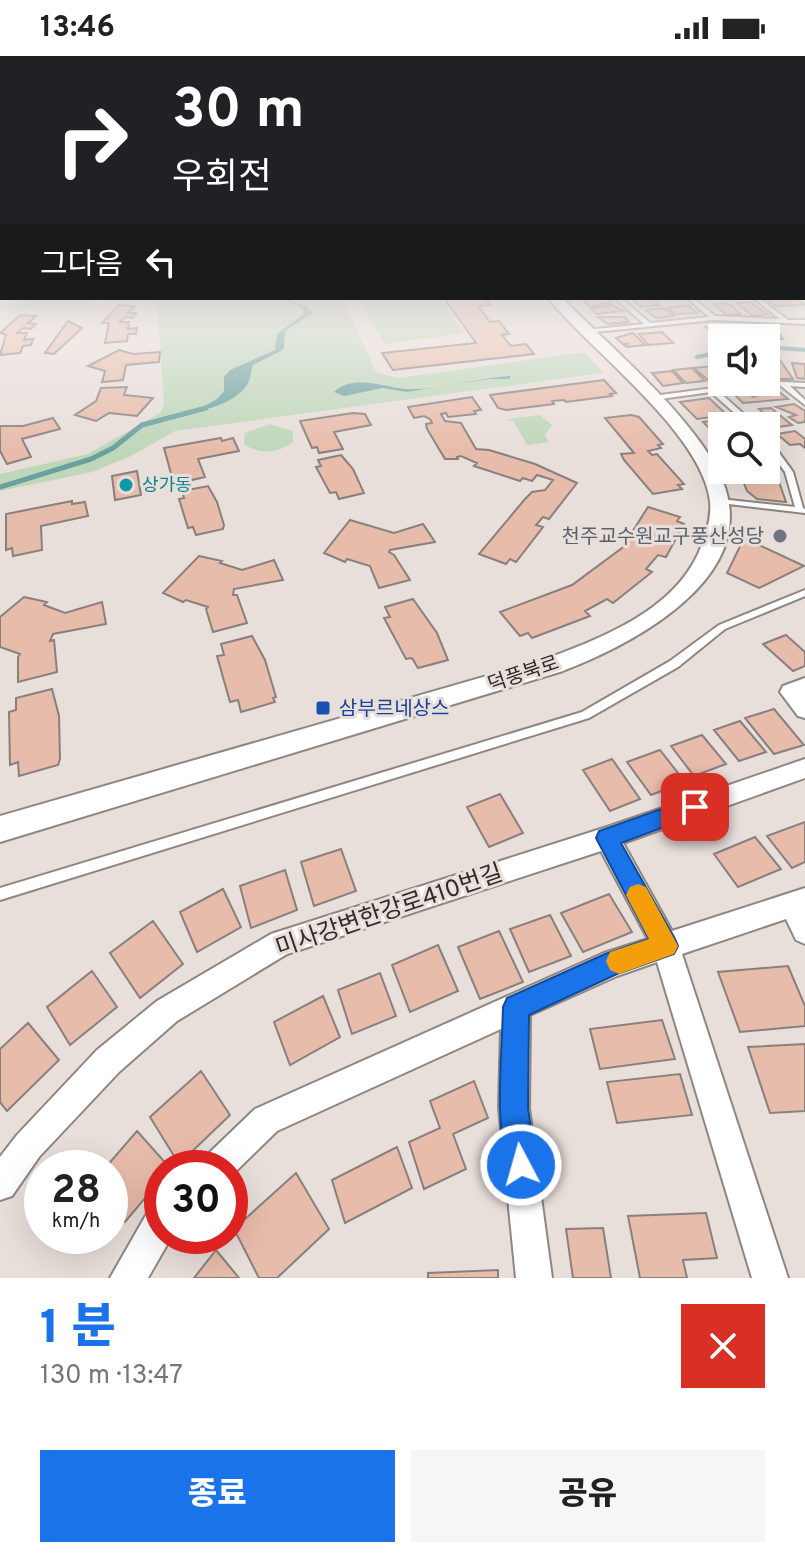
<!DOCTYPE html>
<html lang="ko">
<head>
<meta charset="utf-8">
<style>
	body { margin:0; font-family:Overpass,"Noto Sans KR",sans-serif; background:#f6f6f6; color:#222; height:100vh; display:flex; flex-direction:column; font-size:30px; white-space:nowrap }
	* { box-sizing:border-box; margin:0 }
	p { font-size:26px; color:#767676 }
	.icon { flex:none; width:44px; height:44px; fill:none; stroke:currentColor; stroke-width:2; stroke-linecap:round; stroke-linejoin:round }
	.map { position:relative; height:1222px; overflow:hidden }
	.sheet { display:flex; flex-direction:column; background:#fff; flex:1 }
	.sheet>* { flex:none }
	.guide { position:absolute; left:0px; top:0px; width:806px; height:244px; box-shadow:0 8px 32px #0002; background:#202124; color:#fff; overflow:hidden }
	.fabs { position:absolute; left:708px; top:268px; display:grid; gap:16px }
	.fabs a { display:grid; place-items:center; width:72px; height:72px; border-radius:0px; background:#fff; box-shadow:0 8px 32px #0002; font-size:40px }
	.speed { position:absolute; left:24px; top:1094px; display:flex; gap:16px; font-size:40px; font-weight:700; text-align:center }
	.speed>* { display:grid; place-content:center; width:104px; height:104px; border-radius:50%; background:#fff; box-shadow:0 8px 32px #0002; line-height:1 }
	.speed small { font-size:20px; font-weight:400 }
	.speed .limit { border:12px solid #d22; background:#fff; color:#111 }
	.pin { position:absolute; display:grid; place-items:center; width:68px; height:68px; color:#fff; margin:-34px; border-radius:16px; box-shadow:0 4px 12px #0006 }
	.me { position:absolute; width:88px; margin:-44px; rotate:354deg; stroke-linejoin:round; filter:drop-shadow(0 0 6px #0008) }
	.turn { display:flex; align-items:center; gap:28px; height:168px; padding:0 40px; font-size:36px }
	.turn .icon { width:104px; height:104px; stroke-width:2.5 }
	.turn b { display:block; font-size:56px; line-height:68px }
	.then { display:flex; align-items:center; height:76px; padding:0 40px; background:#0003; gap:16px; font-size:30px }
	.round { display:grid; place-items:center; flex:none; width:84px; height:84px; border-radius:0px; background:#f6f6f6 }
	.head { display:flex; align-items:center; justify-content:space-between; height:136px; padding:0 40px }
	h1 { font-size:48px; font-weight:800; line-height:60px; color:#1a73e8 }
	.action { display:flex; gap:16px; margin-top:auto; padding:16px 40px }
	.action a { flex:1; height:92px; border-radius:0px; background:#1a73e8; color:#fff; font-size:32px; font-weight:800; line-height:92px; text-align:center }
	.action a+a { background:#f6f6f6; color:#222 }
	.status { display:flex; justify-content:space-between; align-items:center; height:56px; padding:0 40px; background:#fff; direction:ltr }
	.status svg { height:22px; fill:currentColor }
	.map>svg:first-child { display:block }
	.green { fill:#bed7ba }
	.water { fill:#6ba0a0 }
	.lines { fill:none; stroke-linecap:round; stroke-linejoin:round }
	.stream-far1 { stroke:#6ba0a0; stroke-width:4 }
	.stream { stroke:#6ba0a0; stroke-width:5 }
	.building { fill:#e8bcab; stroke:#89807d; stroke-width:2 }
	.service-casing { stroke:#8f8682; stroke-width:4 }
	.minor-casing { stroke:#8f8682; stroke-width:4 }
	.tertiary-casing { stroke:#8f8682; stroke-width:4 }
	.secondary-casing { stroke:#8f8682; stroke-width:4 }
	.service { fill:#fff; fill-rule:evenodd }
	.minor { fill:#fff; fill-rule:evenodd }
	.tertiary { fill:#fff; fill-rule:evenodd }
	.secondary { fill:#fff; fill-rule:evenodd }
	.route { fill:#1a73e8; stroke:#114b97; stroke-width:2 }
	.slow { fill:#f59e0b }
	.culture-dot { fill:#0f9aa8; stroke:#e8deda; stroke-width:3 }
	.worship-dot { fill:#6b7280; stroke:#e8deda; stroke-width:3 }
	.transit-dot { fill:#1a4fb4; stroke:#e8deda; stroke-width:3 }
	.labels { text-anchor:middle; stroke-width:6; stroke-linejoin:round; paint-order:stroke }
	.far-culture-label { font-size:18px; fill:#0d838f; stroke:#e8deda; text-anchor:start }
	.worship-label { font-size:20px; fill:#5b616d; stroke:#e8deda; text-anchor:end }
	.street-label { font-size:20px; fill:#2f2b2a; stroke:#e8deda }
	.transit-label { font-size:20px; fill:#164399; stroke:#e8deda; text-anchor:start }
	.near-street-label { font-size:24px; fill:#2f2b2a; stroke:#e8deda }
</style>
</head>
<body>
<div class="status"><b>13:46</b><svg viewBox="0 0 49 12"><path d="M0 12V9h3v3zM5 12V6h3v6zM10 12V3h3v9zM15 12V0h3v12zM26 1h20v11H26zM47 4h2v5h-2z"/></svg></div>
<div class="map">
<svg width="805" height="1222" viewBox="0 0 805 1222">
	<rect width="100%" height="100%" fill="#e8deda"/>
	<!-- green -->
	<path class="green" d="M14,242H117L0,256V243Z
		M157,242H342L376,316L398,322L585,296L603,317L175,375L131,400L92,416L0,435V418L88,398L160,357L164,349Z
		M359,242H439L464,277L384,288Z
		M540,359L552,369L545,379L549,386L527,389L514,366L507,363Z
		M269,368L293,375V386C279,397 259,399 244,388L245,377Z"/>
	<!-- water -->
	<path class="water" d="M282,242L307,250L313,257L285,275L284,292L281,295L253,309C251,313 251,317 250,322C245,341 214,353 196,355L217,343L224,335V321L230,314L275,294L277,278L304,258L302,252Z
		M510,320V323H489L407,336L383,332L344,340L334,336C353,318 383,331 405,333C439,335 476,322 510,320Z"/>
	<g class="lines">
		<!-- stream-far1 -->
		<path class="stream-far1" d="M766,291L805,294
			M697,301L722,296"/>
		<!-- stream -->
		<path class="stream" d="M0,431L91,403L113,392L142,369L206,352"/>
	</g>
	<!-- building -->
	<path class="building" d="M444,242H485L490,249L478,250L490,266L499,265L509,278L502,279L511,290L526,288L534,298L393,314L382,297L476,287Z
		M609,242L612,245L609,247L590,251L583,244Z
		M631,242H652L660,249L641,251Z
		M795,242L805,249L776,250L766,243Z
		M750,246L767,258L753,260L737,247Z
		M727,247L733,251L740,258L727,259L714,248Z
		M119,249L135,250L128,257H136L132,262L125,261L120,266H129L128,273L137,272L136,278H128L127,285L105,287L109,267H102Z
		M612,249L623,255L596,258L591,253Z
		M688,249L697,257L674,258L668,252Z
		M664,252L674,260L656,262L646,254Z
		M20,259L36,260L28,267L36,268L31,273L23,272L17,277H27L24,284L33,283L31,289L23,290L20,297L0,299L6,279L0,277Z
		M598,261H625L629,266L608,268Z
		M68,265L82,272L54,298L45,297Z
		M722,270L735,281L719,283L706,271Z
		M732,270H749L757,281H740Z
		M757,271H775L783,283H767Z
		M662,276L673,287L648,289L639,278Z
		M633,277L645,289L627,291L624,289L629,288H623L616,282Z
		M119,294L133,298L160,296L159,306L126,309L123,324L102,326L105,315L88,310Z
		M766,304H780L793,323H776Z
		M792,307L805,308V323L797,322Z
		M713,310L722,318V325L710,326L694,312Z
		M692,312L705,325L686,327L673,314Z
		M672,315L683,327L663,330L652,317Z
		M604,324L616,337L610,338L612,340L566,346L564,344L552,345L554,348L506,354L498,352L490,339Z
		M127,331L124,339L153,342L137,360L109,357L96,365L75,359L96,345L101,332Z
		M777,334L788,343L743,347L734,338L747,336L753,341Z
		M472,341L481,354L474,355L476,358L448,361L446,357L441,358L445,365L461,367L476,393L489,394L535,408L577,427L549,463L543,461L536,469L543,471L516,506L510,503L506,508L479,498L525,443L532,436L545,434L553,424L537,419L532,425L523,422L520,425L474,410L477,407L461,400L457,401L458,403H445L427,373L426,368L432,367L430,363L424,360L414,362L408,351Z
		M709,342L727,359L697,363L680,346Z
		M794,348L805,355V366L798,367L789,361L796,359L776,351Z
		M771,352L792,369L771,372L763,364L771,363L759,353Z
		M353,357L365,358L371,369L334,376L343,393L319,397L317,391L312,392L300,365Z
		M631,359L639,361L663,388L658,389L661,392L648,395L652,399L657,398L684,428L678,429L682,433L653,438L624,404L621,398L634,397L605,362Z
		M53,362L60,373L22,383L31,401L7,408L0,395V370H23Z
		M731,362L738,370H722V385L703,366Z
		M795,375L805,383V392L800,388L790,389L777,378Z
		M221,382L222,385L233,382L239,395L198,403L205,421L179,427L177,420L172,421L164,392Z
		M341,399L353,413L364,437L339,443L336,436L330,437L316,411L321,410L318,404Z
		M137,415L141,439L115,444L112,420Z
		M742,423H778L786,446L757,443L747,435Z
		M208,430L217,446L224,469L223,473L196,479L193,471L188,472L179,443L184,442L182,435Z
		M72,445V448L85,446L88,460L41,470L42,494L13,500L12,492L6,494V458Z
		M648,451L680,461L677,465L684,468L666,501L658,499L646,513L652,516L613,547L607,543L585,555L590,560L532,582L528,577L520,580L500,556L572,529L622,492Z
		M350,464L394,477L423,468L435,486L390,494L389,496L394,499L410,524L379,532L370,510L347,503L345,506L324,497Z
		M744,482L804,510L759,532L727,517Z
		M199,500L222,505L220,507L242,514L274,504L283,524L234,533L233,539H237L247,567L213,576L206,553L208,551L186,544L183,546L163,537Z
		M24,541L47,546L44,549L65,557L102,546L106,568L53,578L50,585L54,584L57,616L18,626V601L20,598L0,591V561Z
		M413,543L437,577L448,604L418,612L412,602L406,603L384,562L390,561L385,551Z
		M786,579L805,596V610L793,615L763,588Z
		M252,580L265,604L276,641L273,642L275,646L241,656L238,644L230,646L217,600L224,599L221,588Z
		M52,633L59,660L60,703L58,709L19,720L18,706L10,709L9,656L16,654V642Z
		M774,653L804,689L774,698L745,662Z
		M740,665L766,696L739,705L714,674Z
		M702,679L726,708L694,720L671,690Z
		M660,694L685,726L651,739L627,706Z
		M612,703L640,743L610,755L583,714Z
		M500,738L523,777L489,791L467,751Z
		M805,766V806L792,812L767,780Z
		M755,781L781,813L738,831L714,798Z
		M341,793L356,835L314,850L301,806Z
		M285,814L297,854L251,872L240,830Z
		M223,833L241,871L197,896L180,856Z
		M609,838L632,876L583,896L561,857Z
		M550,859L571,900L529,916L510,873Z
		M153,865L183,908L140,942L110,897Z
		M499,875L523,926L480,943L458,891Z
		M438,889L458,935L410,956L392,909Z
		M788,910L805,950V970L740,976L718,916Z
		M92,915L117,951L70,989L47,951Z
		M380,917L396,960L352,978L338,934Z
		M323,940L340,981L290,1009L274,966Z
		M662,964L675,1003L600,1013L590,973Z
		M28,967L59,1004L7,1055L0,1046V993Z
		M805,988V1055L770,1057L748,991Z
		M201,1015L230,1059L179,1108L150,1061Z
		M680,1018L692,1059L617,1067L607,1026Z
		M474,1025L488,1062L453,1078L466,1113L424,1133L409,1086L440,1072L430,1045Z
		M137,1075L170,1112H162V1122L125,1166L110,1148V1112H105Z
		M397,1091L412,1132L345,1167L332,1124Z
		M296,1117L329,1173L277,1222H259L234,1173Z
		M706,1157L717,1202L683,1204L687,1222H640L628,1160Z
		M603,1172L611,1222H573L566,1173Z
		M216,1194L239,1222H194Z
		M498,1214V1222H428V1217Z"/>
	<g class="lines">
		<defs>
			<path id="service" d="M615,242H621L650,267L709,261L687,242H693L715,260L780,263L753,242H759L788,264H805V268L714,264L584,277V275L586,274L644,268Z
				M766,325L805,327V331L790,330L805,344V349L781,330L760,329L718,335L757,370H749L711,336L653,344L650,342L653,340Z
				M766,383H769L793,416L803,452L805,453V457L720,447L716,445L720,443L795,451L785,416L766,390Z
				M805,534V540L725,573L678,611L589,662L0,844V832L582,656L670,605L719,569Z"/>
			<path id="minor" d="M805,622V662L798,660L780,636L783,630Z
				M805,703V722L623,787L672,875L805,832V888L796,884L786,863L682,898L788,1222H752L657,906L617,920L530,959L529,1052L552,1222H516L499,1052L501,973L277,1075L230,1121V1112H200L205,1101L255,1053L604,897L648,883L601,795L287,898L177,965L119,1016L39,1101L12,1140L0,1144V1101L17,1079L97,994L157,945L271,878L607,771Z
				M162,1147V1180H172L148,1222H110L150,1152Z"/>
			<path id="tertiary" d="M548,242H562C608,289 700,366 723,426C761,522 633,588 563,615L0,786V760L546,603C601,582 671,556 698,498C705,482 712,463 710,445C702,377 591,295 548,242Z"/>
			<path id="secondary" d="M0,231H2L0,241Z"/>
		</defs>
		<!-- service casing -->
		<use href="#service" class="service-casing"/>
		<!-- minor casing -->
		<use href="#minor" class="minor-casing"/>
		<!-- tertiary casing -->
		<use href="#tertiary" class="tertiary-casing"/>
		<!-- secondary casing -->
		<use href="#secondary" class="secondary-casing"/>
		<!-- service -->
		<use href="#service" class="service"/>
		<!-- minor -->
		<use href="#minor" class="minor"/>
		<!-- tertiary -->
		<use href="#tertiary" class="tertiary"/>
		<!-- secondary -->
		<use href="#secondary" class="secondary"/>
	</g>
	<!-- sky -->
	<linearGradient id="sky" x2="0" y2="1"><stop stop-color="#76accb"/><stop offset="0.57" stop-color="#f5f0ee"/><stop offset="1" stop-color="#f5f0ee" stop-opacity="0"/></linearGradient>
	<rect width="805" height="395" fill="url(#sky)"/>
	<!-- route -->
	<path class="route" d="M695,741L702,744L705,751L702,757L621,787L674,881L678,890L674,898L617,918L529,959L528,1052L536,1109L531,1119L521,1124L511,1119C493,1076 502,999 503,951L507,942L605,898L649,883L596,782L599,775Z"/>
	<!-- slow -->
	<path class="slow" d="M638,828L646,831L678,890L674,898L619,918L610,914L606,905L610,896L649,883L626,839L630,831Z"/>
	<!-- markers -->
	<circle class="culture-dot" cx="126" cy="429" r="8"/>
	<circle class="worship-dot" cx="780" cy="480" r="8"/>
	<rect class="transit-dot" x="315" y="644" width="16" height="16" rx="4"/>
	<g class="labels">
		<!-- far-culture labels -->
		<g class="far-culture-label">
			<text x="142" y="435">상가동</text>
		</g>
		<!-- worship labels -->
		<g class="worship-label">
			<text x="764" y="487">천주교수원교구풍산성당</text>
		</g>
		<!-- street labels -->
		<g class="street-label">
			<text transform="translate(523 617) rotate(-19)" y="7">덕풍북로</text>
		</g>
		<!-- transit labels -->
		<g class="transit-label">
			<text x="339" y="659">삼부르네상스</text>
		</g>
		<!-- near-street labels -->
		<g class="near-street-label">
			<text transform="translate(389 854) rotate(-19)" y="8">미사강변한강로410번길</text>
		</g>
	</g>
</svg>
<div class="fabs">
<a><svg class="icon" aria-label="sound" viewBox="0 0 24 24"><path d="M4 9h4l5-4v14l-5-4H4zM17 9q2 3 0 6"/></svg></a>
<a><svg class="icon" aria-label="search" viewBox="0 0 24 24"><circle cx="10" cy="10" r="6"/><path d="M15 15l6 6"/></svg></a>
</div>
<div class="speed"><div>28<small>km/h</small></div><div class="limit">30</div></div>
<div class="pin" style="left:695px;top:751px;background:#d93025"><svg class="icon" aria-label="arrive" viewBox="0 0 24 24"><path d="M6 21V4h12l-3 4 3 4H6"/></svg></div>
<svg class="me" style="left:521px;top:1109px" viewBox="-20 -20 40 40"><circle r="17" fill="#1a73e8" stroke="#fff" stroke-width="3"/><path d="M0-11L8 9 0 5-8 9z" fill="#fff"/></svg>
<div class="guide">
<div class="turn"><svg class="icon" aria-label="right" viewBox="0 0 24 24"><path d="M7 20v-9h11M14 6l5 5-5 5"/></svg><div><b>30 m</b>우회전</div></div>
<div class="then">그다음<svg class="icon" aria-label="left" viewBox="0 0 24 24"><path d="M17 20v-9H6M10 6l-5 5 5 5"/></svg></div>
</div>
</div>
<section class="sheet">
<div class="head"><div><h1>1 분</h1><p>130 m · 13:47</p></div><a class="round" style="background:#d93025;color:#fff"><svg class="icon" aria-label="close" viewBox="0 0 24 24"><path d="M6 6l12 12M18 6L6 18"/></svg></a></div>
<div class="action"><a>종료</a><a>공유</a></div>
</section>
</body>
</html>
